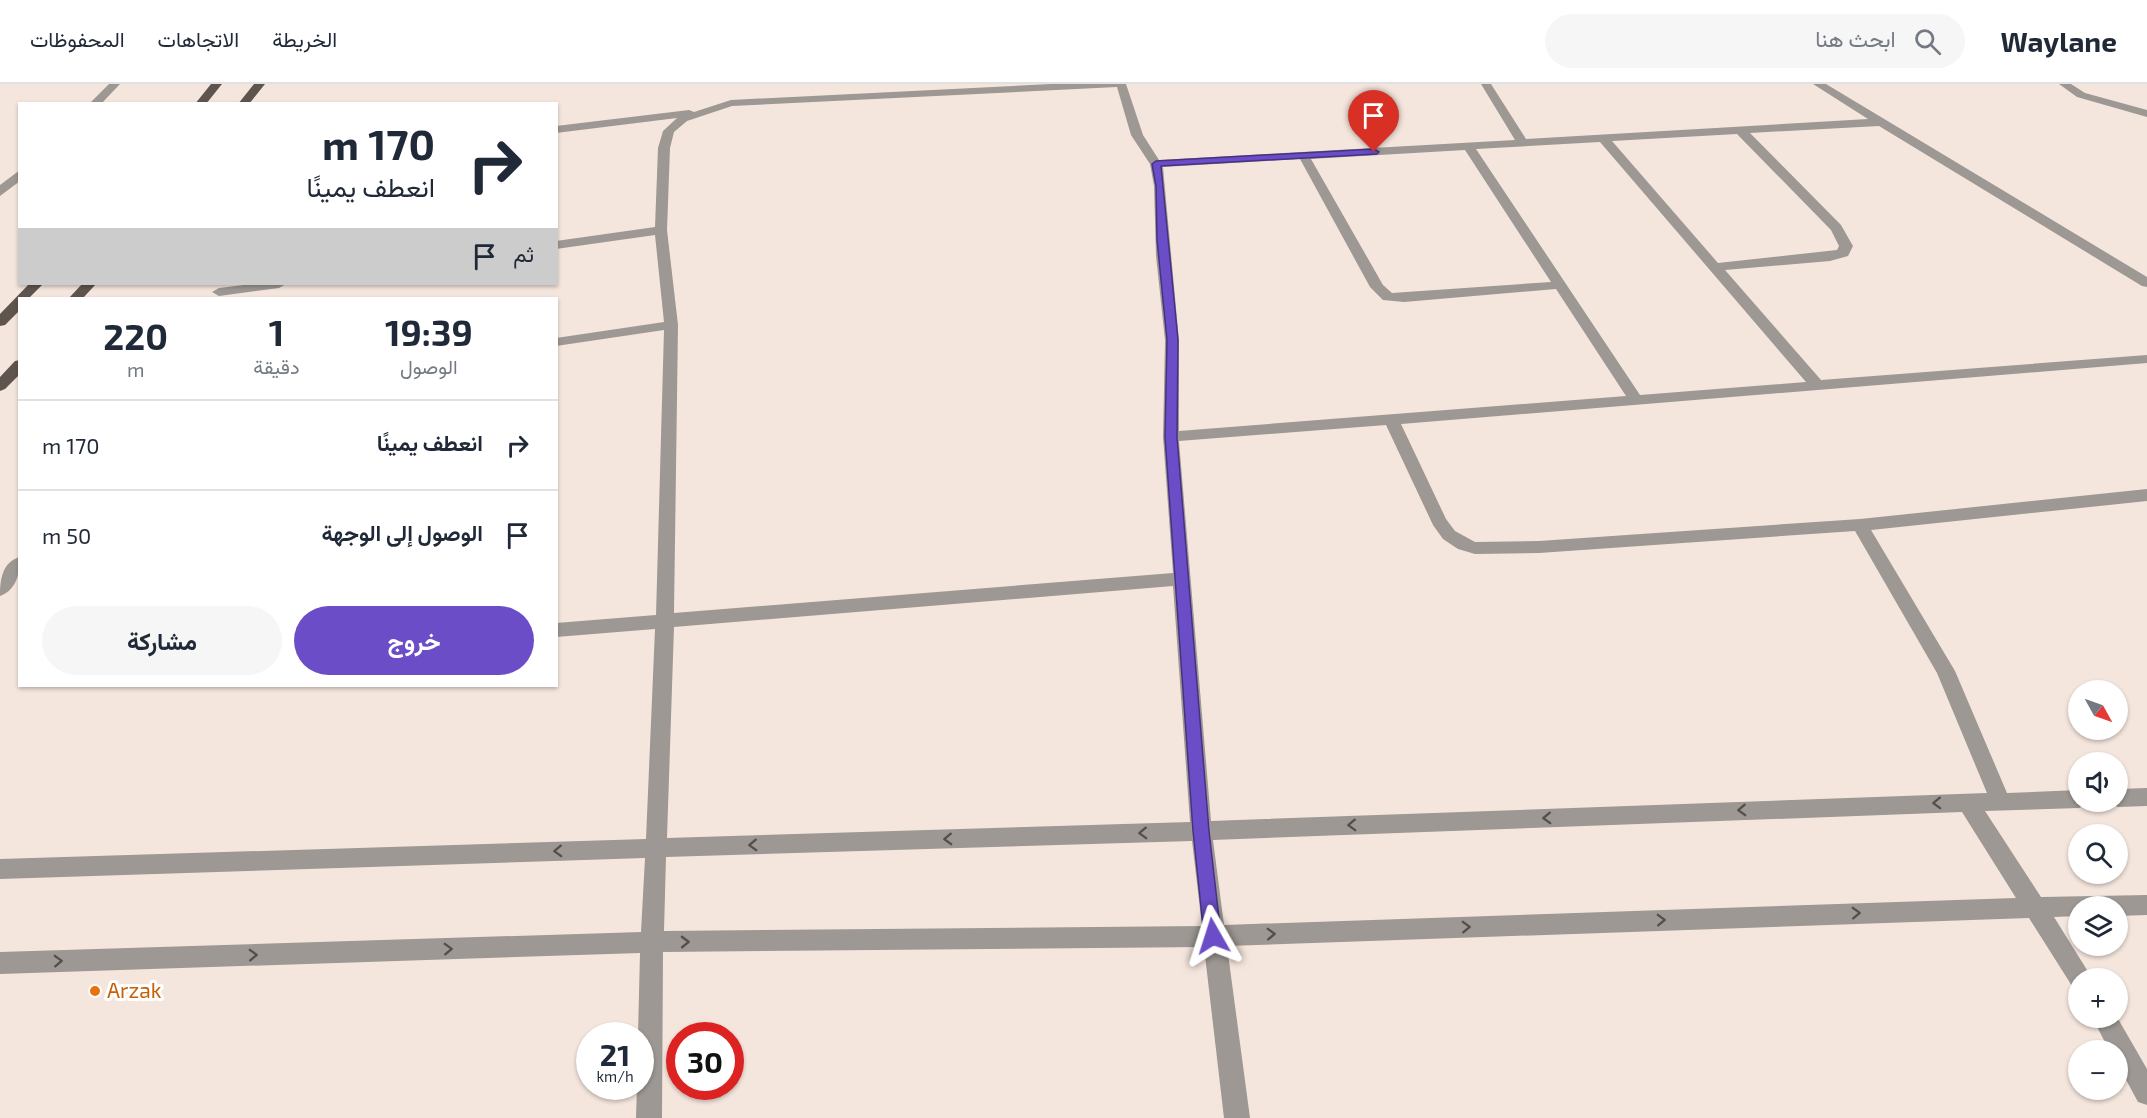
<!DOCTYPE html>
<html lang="ar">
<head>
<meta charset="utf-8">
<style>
	body { margin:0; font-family:"Exo 2",Vazirmatn,sans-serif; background:#f6f6f7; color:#1f2937; direction:rtl; height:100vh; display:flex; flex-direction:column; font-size:22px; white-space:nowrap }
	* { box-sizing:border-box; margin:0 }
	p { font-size:20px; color:#747a83 }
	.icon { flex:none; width:33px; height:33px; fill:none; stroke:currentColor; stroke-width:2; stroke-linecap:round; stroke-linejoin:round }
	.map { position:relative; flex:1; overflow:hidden; direction:ltr }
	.sheet { position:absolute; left:18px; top:213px; width:540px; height:390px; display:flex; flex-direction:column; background:#fff; border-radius:0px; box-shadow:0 2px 4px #0004; direction:rtl }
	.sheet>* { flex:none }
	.banner { position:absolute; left:18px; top:18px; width:540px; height:183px; border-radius:0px; box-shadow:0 2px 4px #0004; direction:rtl; background:#fff; color:#1f2937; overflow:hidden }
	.needle { width:39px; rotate:130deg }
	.controls { position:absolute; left:2068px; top:596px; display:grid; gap:12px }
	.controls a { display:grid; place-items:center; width:60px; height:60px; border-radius:50%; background:#fff; box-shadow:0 2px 4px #0004; font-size:30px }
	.speed { position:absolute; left:576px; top:938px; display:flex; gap:12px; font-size:30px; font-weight:700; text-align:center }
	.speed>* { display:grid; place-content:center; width:78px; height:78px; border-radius:50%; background:#fff; box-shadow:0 2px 4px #0004; line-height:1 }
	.speed small { font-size:15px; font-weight:400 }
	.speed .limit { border:9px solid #d22; background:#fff; color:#111 }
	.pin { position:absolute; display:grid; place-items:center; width:51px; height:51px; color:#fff; margin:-62px -26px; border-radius:50% 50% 50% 0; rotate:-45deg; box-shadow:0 0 6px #0007 }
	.pin .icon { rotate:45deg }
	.me { position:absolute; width:66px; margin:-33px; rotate:354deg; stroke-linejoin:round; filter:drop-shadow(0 0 4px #0008) }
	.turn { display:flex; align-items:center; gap:21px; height:126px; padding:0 24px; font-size:27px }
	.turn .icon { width:78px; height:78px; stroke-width:2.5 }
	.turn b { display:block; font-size:42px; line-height:51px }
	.then { display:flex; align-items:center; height:57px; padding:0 24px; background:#0003; gap:12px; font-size:22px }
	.eta { display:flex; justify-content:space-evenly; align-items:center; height:102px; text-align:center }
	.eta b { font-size:36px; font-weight:700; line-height:42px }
	.cta { display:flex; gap:12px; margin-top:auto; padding:12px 24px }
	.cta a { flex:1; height:69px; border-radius:36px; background:#6b4dc7; color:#fff; font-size:24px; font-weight:700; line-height:69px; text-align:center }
	.cta a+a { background:#f6f6f7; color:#1f2937 }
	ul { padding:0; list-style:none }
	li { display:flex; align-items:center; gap:18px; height:90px; padding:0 24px; border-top:2px solid #e0e1e3 }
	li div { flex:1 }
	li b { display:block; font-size:22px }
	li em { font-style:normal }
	header { display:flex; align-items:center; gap:36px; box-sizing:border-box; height:84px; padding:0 30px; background:#fff; border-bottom:2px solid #e0e1e3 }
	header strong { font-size:28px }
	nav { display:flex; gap:33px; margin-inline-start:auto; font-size:21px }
	.search { width:420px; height:54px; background:#f6f6f7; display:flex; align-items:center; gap:15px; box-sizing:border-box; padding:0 21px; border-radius:33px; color:#747a83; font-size:22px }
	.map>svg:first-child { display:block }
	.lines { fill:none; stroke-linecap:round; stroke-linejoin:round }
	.street { fill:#9d9893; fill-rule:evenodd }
	.primary { fill:#5e564e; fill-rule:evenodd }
	.oneway { stroke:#544f4b }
	.route { fill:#6b4dc7; stroke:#463281; stroke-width:1.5 }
	.food-dot { fill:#e8710a; stroke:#fff; stroke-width:2 }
	.labels { text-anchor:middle; stroke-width:6; stroke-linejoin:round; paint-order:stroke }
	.near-food-label { font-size:21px; fill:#c56008; stroke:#fff; text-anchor:start }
</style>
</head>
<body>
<header>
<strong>Waylane</strong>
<div class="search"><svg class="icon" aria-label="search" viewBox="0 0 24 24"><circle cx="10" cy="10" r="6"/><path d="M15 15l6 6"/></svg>ابحث هنا</div>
<nav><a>الخريطة</a><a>الاتجاهات</a><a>المحفوظات</a></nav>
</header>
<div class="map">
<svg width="2147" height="1034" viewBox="0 0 2147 1034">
	<rect width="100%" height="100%" fill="#f5e6dd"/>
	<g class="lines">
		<!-- street -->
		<path class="street" d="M109,0H120L101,20H89Z
			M1051,0H1126L1143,51L1159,76L1515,56L1481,0H1491L1526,55L1868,35L1813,0H1826L2147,193V203L2142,202L1879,42L1750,49L1841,141L1853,162L1848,172L1830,177L1725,186L1821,296L2147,271V279L1401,340L1446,435L1455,447L1475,458L1539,457L1860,435L2147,405V417L1871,446L1955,587L2007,709L2079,706V717H2088L2086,721L2079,724L1985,727L2041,813L2147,811V831L2118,832V822H2079V832L2054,833L2092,894H2079V905L2072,902L2029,834L1227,862L1250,1034H1224L1204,863L663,868L662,1034H636L637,1002H640V951H638L640,869L0,890V868L641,848L645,774L0,795V775L646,755L655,545L556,553V539L656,531L664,246L556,262V254L664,238L655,151L556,165V157L655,143L658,64L663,47L677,34L556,49V42L689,26L694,28L731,16ZM1117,3L1131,51L1150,80L1154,102L1156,172L1165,256L1163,353L1173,489L674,529L678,241L667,146L670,64L674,48L687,37L732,22ZM1737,50L1831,146L1839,162L1837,166L1718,179L1612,57ZM1600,58L1806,298L1640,311L1476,65ZM1465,66L1551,198L1392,209L1383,201L1311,75ZM1300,75L1370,203L1383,216L1404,218L1556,205L1626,312L1179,347V256L1163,83ZM1386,341L1433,441L1443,455L1458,465L1475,470L1539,469L1855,447L1937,589L1987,709L1211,737L1179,357ZM1173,502L1190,738L667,754L674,543ZM1962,728L2016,814L1224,841L1213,756ZM1192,757L1202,842L664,847L666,773Z
			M2059,0H2071L2085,9L2147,26V33L2077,13Z
			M20,86V97L0,112V101Z
			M252,200H286L279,204L219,212L212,208L219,204Z
			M20,473C20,488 17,506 0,512C0,496 2,478 20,473Z
			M2147,704V722L2118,723L2111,720L2109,717H2118V705Z
			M2092,933H2117L2147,985V1021L2138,1018L2118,981V966H2109Z"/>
		<!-- primary -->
		<path class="primary" d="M211,0H222L206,20H195Z
			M254,0H265L249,20H238Z
			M29,200H43L29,214H20V226L5,241L0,242V230Z
			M82,200H96L83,214H69Z
			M20,276V290L5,305L0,307V293L15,277Z"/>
	</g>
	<!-- one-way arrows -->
	<defs><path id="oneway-chevron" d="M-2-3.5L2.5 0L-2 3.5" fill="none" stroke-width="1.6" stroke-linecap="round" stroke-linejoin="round" transform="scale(1.5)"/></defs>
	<g class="oneway">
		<use href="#oneway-chevron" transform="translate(1937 719) rotate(178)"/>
		<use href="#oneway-chevron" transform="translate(1742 726) rotate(178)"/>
		<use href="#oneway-chevron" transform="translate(1547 734) rotate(178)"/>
		<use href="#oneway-chevron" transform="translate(1352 741) rotate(178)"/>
		<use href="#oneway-chevron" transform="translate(1143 749) rotate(178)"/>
		<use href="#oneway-chevron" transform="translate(948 755) rotate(178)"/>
		<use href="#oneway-chevron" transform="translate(753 761) rotate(178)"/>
		<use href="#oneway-chevron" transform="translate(558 767) rotate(178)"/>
		<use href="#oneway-chevron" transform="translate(1856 829) rotate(-2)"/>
		<use href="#oneway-chevron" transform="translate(1661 836) rotate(-2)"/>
		<use href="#oneway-chevron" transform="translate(1466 843) rotate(-2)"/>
		<use href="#oneway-chevron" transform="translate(1271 850) rotate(-2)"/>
		<use href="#oneway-chevron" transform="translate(685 858) rotate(-1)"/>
		<use href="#oneway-chevron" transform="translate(448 865) rotate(-2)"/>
		<use href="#oneway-chevron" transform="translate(253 871) rotate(-2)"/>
		<use href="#oneway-chevron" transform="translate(58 877) rotate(-2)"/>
	</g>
	<!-- route -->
	<path class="route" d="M1374,65L1379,68L1377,70L1161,82L1178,256L1177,353L1209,747L1221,852L1219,858L1213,860L1207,858L1204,852L1193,747L1165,353L1167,256L1157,156L1156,102L1152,80L1156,77Z"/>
	<!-- markers -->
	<circle class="food-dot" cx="95" cy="907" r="6"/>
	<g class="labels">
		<!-- near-food labels -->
		<g class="near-food-label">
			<text x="107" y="914">Arzak</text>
		</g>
	</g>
</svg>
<div class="controls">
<a><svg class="needle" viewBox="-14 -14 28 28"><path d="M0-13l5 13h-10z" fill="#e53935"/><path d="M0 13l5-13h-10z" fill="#747a83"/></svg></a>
<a><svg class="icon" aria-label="sound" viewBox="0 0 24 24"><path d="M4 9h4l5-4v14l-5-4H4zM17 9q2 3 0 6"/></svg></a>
<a><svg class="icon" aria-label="search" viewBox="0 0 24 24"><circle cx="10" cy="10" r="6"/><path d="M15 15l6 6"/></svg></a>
<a><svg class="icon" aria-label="layers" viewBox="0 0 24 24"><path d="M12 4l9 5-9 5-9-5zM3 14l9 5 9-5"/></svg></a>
<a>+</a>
<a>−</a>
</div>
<div class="speed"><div>21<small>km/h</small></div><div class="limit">30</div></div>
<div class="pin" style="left:1374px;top:68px;background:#d93025"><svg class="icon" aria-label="arrive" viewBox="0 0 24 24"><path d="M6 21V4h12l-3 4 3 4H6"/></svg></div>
<svg class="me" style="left:1213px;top:852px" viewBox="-20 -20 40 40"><path d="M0-17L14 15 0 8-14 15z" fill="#6b4dc7" stroke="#fff" stroke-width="4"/></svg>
<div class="banner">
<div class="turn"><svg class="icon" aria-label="right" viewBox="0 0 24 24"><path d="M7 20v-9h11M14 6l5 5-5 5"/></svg><div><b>170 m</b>انعطف يمينًا</div></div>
<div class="then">ثم<svg class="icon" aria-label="arrive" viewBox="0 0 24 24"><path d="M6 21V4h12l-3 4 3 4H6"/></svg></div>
</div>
<section class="sheet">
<div class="eta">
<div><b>19:39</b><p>الوصول</p></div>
<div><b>1</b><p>دقيقة</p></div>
<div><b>220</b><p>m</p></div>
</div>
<ul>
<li><svg class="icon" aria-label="right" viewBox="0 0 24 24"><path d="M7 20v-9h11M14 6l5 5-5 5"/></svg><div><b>انعطف يمينًا</b></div><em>170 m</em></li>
<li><svg class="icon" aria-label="arrive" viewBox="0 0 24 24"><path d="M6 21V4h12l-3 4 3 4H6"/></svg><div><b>الوصول إلى الوجهة</b></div><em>50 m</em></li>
</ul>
<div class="cta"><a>خروج</a><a>مشاركة</a></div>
</section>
</div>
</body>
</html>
